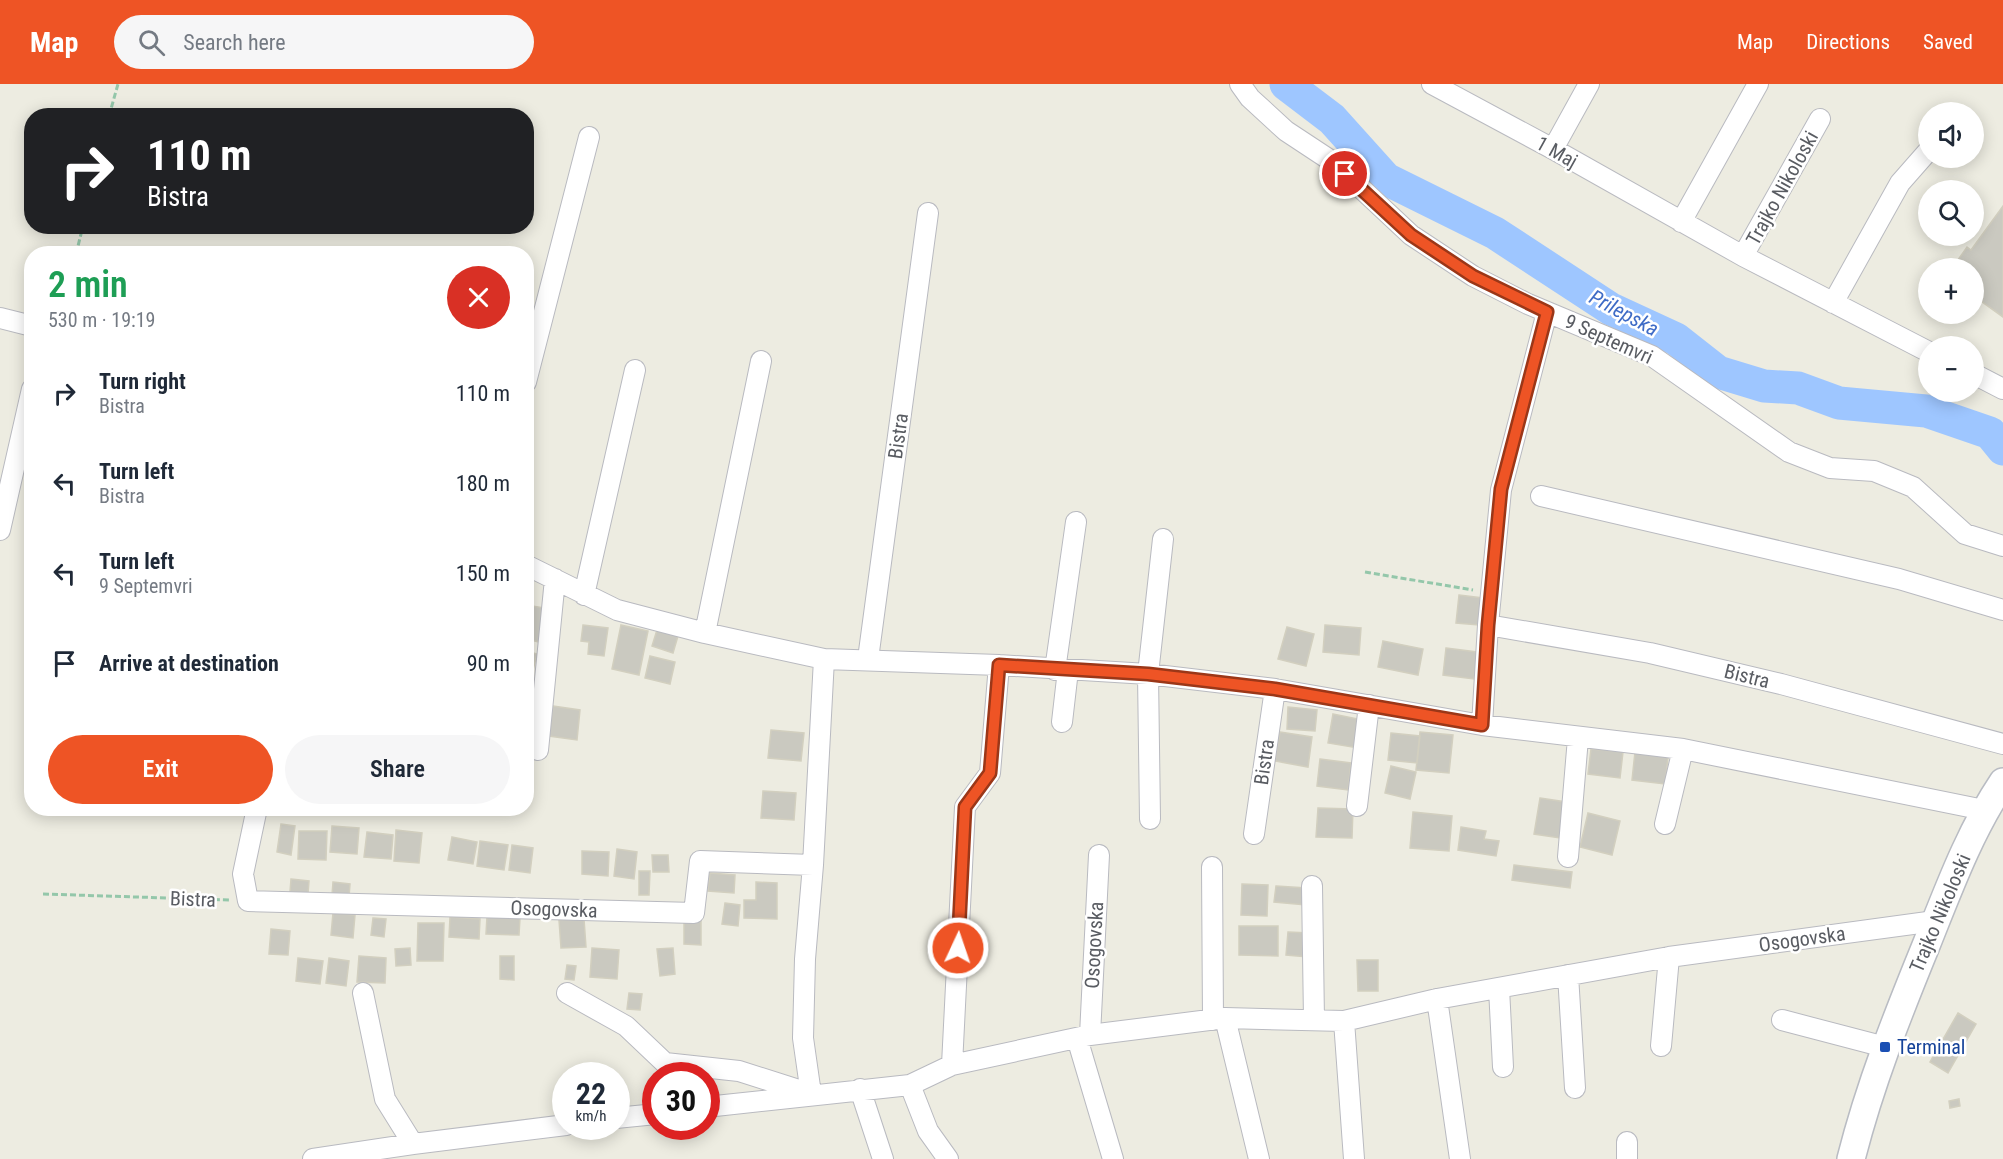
<!DOCTYPE html>
<html lang="en">
<head>
<meta charset="utf-8">
<style>
	body { margin:0; font-family:"Roboto Condensed",sans-serif; background:#f6f6f7; color:#1f2937; height:100vh; display:flex; flex-direction:column; font-size:22px; white-space:nowrap }
	* { box-sizing:border-box; margin:0 }
	p { font-size:20px; color:#747a83 }
	.icon { flex:none; width:33px; height:33px; fill:none; stroke:currentColor; stroke-width:2; stroke-linecap:round; stroke-linejoin:round }
	.map { position:relative; flex:1; overflow:hidden }
	.side { position:absolute; left:24px; top:162px; width:510px; height:570px; display:flex; flex-direction:column; background:#fff; border-radius:24px; box-shadow:0 3px 15px #0003 }
	.side>* { flex:none }
	.top-card { position:absolute; left:24px; top:24px; width:510px; height:126px; border-radius:24px; box-shadow:0 3px 15px #0003; background:#202124; color:#fff; overflow:hidden }
	.controls { position:absolute; left:1918px; top:18px; display:grid; gap:12px }
	.controls a { display:grid; place-items:center; width:66px; height:66px; border-radius:50%; background:#fff; box-shadow:0 3px 15px #0003; font-size:30px }
	.speed { position:absolute; left:552px; top:978px; display:flex; gap:12px; font-size:30px; font-weight:700; text-align:center }
	.speed>* { display:grid; place-content:center; width:78px; height:78px; border-radius:50%; background:#fff; box-shadow:0 3px 15px #0003; line-height:1 }
	.speed small { font-size:15px; font-weight:400 }
	.speed .limit { border:9px solid #d22; background:#fff; color:#111 }
	.pin { position:absolute; display:grid; place-items:center; width:51px; height:51px; color:#fff; margin:-26px; border:3px solid #fff; border-radius:50%; box-shadow:0 2px 6px #0007 }
	.me { position:absolute; width:66px; margin:-33px; rotate:3deg; stroke-linejoin:round; filter:drop-shadow(0 0 4px #0008) }
	.turn { display:flex; align-items:center; gap:21px; height:126px; padding:0 24px; font-size:27px }
	.turn .icon { width:78px; height:78px; stroke-width:2.5 }
	.turn b { display:block; font-size:42px; line-height:51px }
	.round { display:grid; place-items:center; flex:none; width:63px; height:63px; border-radius:32px; background:#f6f6f7 }
	.headline { display:flex; align-items:center; justify-content:space-between; height:102px; padding:0 24px }
	h1 { font-size:36px; font-weight:600; line-height:45px; color:#1e9e55 }
	.primary-button { display:flex; gap:12px; margin-top:auto; padding:12px 24px }
	.primary-button a { flex:1; height:69px; border-radius:36px; background:#ee5425; color:#fff; font-size:24px; font-weight:600; line-height:69px; text-align:center }
	.primary-button a+a { background:#f6f6f7; color:#1f2937 }
	ul { padding:0; list-style:none }
	li { display:flex; align-items:center; gap:18px; height:90px; padding:0 24px }
	li div { flex:1 }
	li b { display:block; font-size:22px }
	li em { font-style:normal }
	header { display:flex; align-items:center; gap:36px; box-sizing:border-box; height:84px; padding:0 30px; background:#ee5425; color:#fff }
	header strong { font-size:28px }
	nav { display:flex; gap:33px; margin-inline-start:auto; font-size:21px }
	.search { width:420px; height:54px; background:#f6f6f7; display:flex; align-items:center; gap:15px; box-sizing:border-box; padding:0 21px; border-radius:33px; color:#747a83; font-size:22px }
	.map>svg:first-child { display:block }
	.lines { fill:none; stroke-linecap:round; stroke-linejoin:round }
	.river { stroke:#9ec6ff; stroke-width:33 }
	.building { fill:#cac9c0; stroke:#d2cfbf; stroke-width:1.5 }
	.minor-casing { stroke:#b9bac0; stroke-width:22 }
	.secondary-casing { stroke:#b9bcc3; stroke-width:30 }
	.path { stroke:#94c7aa; stroke-width:3; stroke-dasharray:6 3; stroke-linecap:butt }
	.minor { stroke:#fff; stroke-width:20 }
	.secondary { stroke:#fff; stroke-width:27 }
	.route-casing { stroke:#9b3718; stroke-width:15 }
	.route { stroke:#ee5425; stroke-width:10 }
	.transit-dot { fill:#1a4fb4; stroke:#fff; stroke-width:2 }
	.labels { text-anchor:middle; stroke-width:5; stroke-linejoin:round; paint-order:stroke }
	.street-label { font-size:20px; fill:#595c62; stroke:#fff }
	.transit-label { font-size:20px; fill:#164399; stroke:#fff; text-anchor:start }
	.water-label { font-size:21px; font-style:italic; fill:#3e6bc6; stroke:#fff }
</style>
</head>
<body>
<header>
<strong>Map</strong>
<div class="search"><svg class="icon" aria-label="search" viewBox="0 0 24 24"><circle cx="10" cy="10" r="6"/><path d="M15 15l6 6"/></svg>Search here</div>
<nav><a>Map</a><a>Directions</a><a>Saved</a></nav>
</header>
<div class="map">
<svg width="2003" height="1075" viewBox="0 0 2003 1075">
	<rect width="100%" height="100%" fill="#edece1"/>
	<g class="lines">
		<!-- river -->
		<path class="river" d="M1286,0L1332,35L1386,95L1495,149L1611,225L1676,255L1718,288L1764,302L1798,304L1839,319L1926,327L1990,349L2003,365"/>
	</g>
	<!-- building -->
	<path class="building" d="M2003,122V233L1974,212V184H1955L1953,183L1967,163L1971,166Z
		M1459,511L1483,514L1479,541L1456,539Z
		M526,521L545,524L539,558L526,555Z
		M583,541L608,544L604,572L588,570L589,558L581,557Z
		M621,541L648,547L639,591L612,585Z
		M1325,541L1361,544L1359,571L1323,568Z
		M1287,543L1314,550L1306,582L1278,575Z
		M657,546L678,552L673,569L652,562Z
		M1383,557L1423,565L1418,591L1378,583Z
		M1446,564L1477,568L1474,595L1443,591Z
		M526,567L537,570L533,586L526,584Z
		M650,572L675,578L670,600L645,594Z
		M553,622L580,626L577,656L549,652Z
		M1288,623L1317,626L1315,647L1287,645Z
		M1333,630L1363,636L1358,664L1328,659Z
		M526,641L537,644L532,666L526,665Z
		M771,646L804,649L801,677L768,674Z
		M1280,648L1312,653L1308,683L1275,677Z
		M1420,648L1453,651L1449,689L1416,686Z
		M1391,649L1420,652L1417,679L1388,676Z
		M1591,665L1623,668L1620,694L1588,690Z
		M1635,668L1668,673L1665,700L1632,696Z
		M1320,675L1351,679L1348,706L1317,702Z
		M1391,682L1416,688L1410,715L1385,709Z
		M763,707L796,709L794,736L761,734Z
		M1540,714L1566,718L1560,754L1534,750Z
		M1318,724L1353,725L1352,754L1316,753Z
		M1413,728L1452,732L1449,767L1410,764Z
		M1588,729L1620,737L1612,771L1580,763Z
		M281,740L295,742L291,771L277,768Z
		M332,742L359,744L357,770L330,768Z
		M1461,743L1486,747L1484,755L1499,757L1496,772L1458,766Z
		M396,746L422,749L419,779L394,777Z
		M299,747H327L326,776L298,775Z
		M367,748L393,751L391,775L364,773Z
		M452,753L477,758L473,780L448,776Z
		M480,757L508,761L504,786L477,782Z
		M512,761L533,764L530,789L509,786Z
		M617,765L637,768L634,795L614,792Z
		M582,767L609,768L608,792L582,790Z
		M652,771H668L669,788H653Z
		M1514,781L1572,788L1570,804L1512,796Z
		M639,787H650L649,811H639Z
		M710,789L735,791L734,809L708,807Z
		M291,795L309,797L308,810L290,808Z
		M333,798L350,800L349,813L332,811Z
		M756,798L777,799V835L744,834V816H756Z
		M1242,800L1268,801L1267,832L1241,831Z
		M1276,802L1307,804L1306,821L1274,818Z
		M725,819L740,821L738,842L722,840Z
		M333,829L355,831L353,854L331,851Z
		M487,832L520,834L519,851L486,850Z
		M450,833L480,835L479,855L449,853Z
		M684,833H701V861L684,860Z
		M373,834L386,835L384,853L371,851Z
		M584,835L586,863L561,864L559,836Z
		M418,839H444L443,877H417Z
		M1239,842H1278V872L1239,871Z
		M271,845L290,847L288,871L269,870Z
		M1288,848L1310,849L1308,873L1286,871Z
		M410,864L411,881L396,882L395,865Z
		M592,864L619,866L617,895L590,893Z
		M673,864L675,890L660,892L657,865Z
		M359,872L386,874L385,899L357,898Z
		M500,872H514V896L500,895Z
		M298,874L323,877L320,900L296,897Z
		M329,874L349,877L346,902L326,899Z
		M1357,876H1378V907H1358Z
		M567,881L576,882L574,896L565,895Z
		M629,909L642,910L640,926L627,925Z
		M1958,929L1976,940L1948,989L1930,978Z
		M1959,1015L1960,1022L1950,1024L1949,1017Z"/>
	<g class="lines">
		<defs>
			<path id="minor" d="M1240,0L1250,14L1286,47L1333,78L1411,151L1473,192L1528,220L1652,272L1789,368L1830,384L1874,387L1913,403L1965,450L2003,462
				M1432,0L1553,65L1743,172L1929,268
				M1553,65L1589,0
				M1681,138L1758,0
				M1743,172L1820,35
				M1833,219L1900,99L1929,66
				M0,234L32,242
				M1974,290L2003,305
				M526,298L589,53
				M1541,412L1899,495L2003,526
				M0,446L32,305
				M526,481L617,526L705,549L824,575L999,581L1148,590L1275,605L1482,641L1683,665L1984,726
				M584,511L635,286
				M1488,541L1650,569L1781,600L2003,660
				M705,549L761,277
				M868,575L928,129
				M1055,586L1076,438
				M1062,638L1068,586
				M1482,641L1488,541L1501,406L1547,228
				M538,666L555,495
				M1357,722L1369,621
				M257,724L243,790L248,817L694,829L700,777L813,781
				M1150,735L1148,590L1163,455
				M1665,740L1683,665
				M1254,750L1275,605
				M1568,773L1578,654
				M1212,783L1213,936
				M1312,802L1314,936
				M1568,891L1575,1004
				M1499,904L1503,983
				M363,909L385,1015L413,1060
				M567,909L626,942L665,979L739,987L805,1008
				M1437,915L1460,1075
				M1225,934L1259,1075
				M1782,936L1885,963
				M1344,937L1354,1075
				M1090,951L1099,771
				M1077,954L1113,1075
				M1661,962L1669,873
				M952,981L965,723L990,689L999,581
				M910,1001L928,1047L948,1075
				M860,1005L883,1075
				M811,1010L803,954L805,875L813,781L824,575
				M706,1023L910,1001L952,981L1090,951L1225,934L1344,937L1437,915L1669,873L1935,837
				M616,1034L656,1030
				M1627,1058V1075
				M313,1075L413,1060L566,1041"/>
			<path id="secondary" d="M1851,1075C1870,1000 1898,930 1927,859C1949,804 1970,747 2003,698"/>
		</defs>
		<!-- minor casing -->
		<use href="#minor" class="minor-casing"/>
		<!-- secondary casing -->
		<use href="#secondary" class="secondary-casing"/>
		<!-- path -->
		<path class="path" d="M109,32L118,0
			M76,170L83,142
			M1365,488L1473,506
			M43,810L230,816"/>
		<!-- minor -->
		<use href="#minor" class="minor"/>
		<!-- secondary -->
		<use href="#secondary" class="secondary"/>
	</g>
	<g class="lines">
		<defs>
			<path id="route" d="M958,864L965,723L990,689L999,581L1148,590L1275,605L1482,641L1488,541L1501,405L1547,228L1473,192L1411,151L1345,90"/>
		</defs>
		<!-- route casing -->
		<use href="#route" class="route-casing"/>
		<!-- route -->
		<use href="#route" class="route"/>
	</g>
	<!-- markers -->
	<rect class="transit-dot" x="1879" y="957" width="12" height="12" rx="3"/>
	<g class="labels">
		<!-- street labels -->
		<g class="street-label">
			<text transform="translate(1557 68) rotate(29)" y="7">1 Maj</text>
			<text transform="translate(1782 104) rotate(-61)" y="7">Trajko Nikoloski</text>
			<text transform="translate(1609 255) rotate(24)" y="7">9 Septemvri</text>
			<text transform="translate(898 352) rotate(-82)" y="7">Bistra</text>
			<text transform="translate(1747 592) rotate(14)" y="7">Bistra</text>
			<text transform="translate(1264 678) rotate(-82)" y="7">Bistra</text>
			<text transform="translate(193 815) rotate(2)" y="7">Bistra</text>
			<text transform="translate(554 825) rotate(2)" y="7">Osogovska</text>
			<text transform="translate(1940 829) rotate(-67)" y="7">Trajko Nikoloski</text>
			<text transform="translate(1802 855) rotate(-8)" y="7">Osogovska</text>
			<text transform="translate(1094 861) rotate(-87)" y="7">Osogovska</text>
		</g>
		<!-- transit labels -->
		<g class="transit-label">
			<text x="1897" y="970">Terminal</text>
		</g>
		<!-- water labels -->
		<g class="water-label">
			<text transform="translate(1624 229) rotate(28)" y="7">Prilepska</text>
		</g>
	</g>
</svg>
<div class="controls">
<a><svg class="icon" aria-label="sound" viewBox="0 0 24 24"><path d="M4 9h4l5-4v14l-5-4H4zM17 9q2 3 0 6"/></svg></a>
<a><svg class="icon" aria-label="search" viewBox="0 0 24 24"><circle cx="10" cy="10" r="6"/><path d="M15 15l6 6"/></svg></a>
<a>+</a>
<a>−</a>
</div>
<div class="speed"><div>22<small>km/h</small></div><div class="limit">30</div></div>
<div class="pin" style="left:1345px;top:90px;background:#d93025"><svg class="icon" aria-label="arrive" viewBox="0 0 24 24"><path d="M6 21V4h12l-3 4 3 4H6"/></svg></div>
<svg class="me" style="left:958px;top:864px" viewBox="-20 -20 40 40"><circle r="17" fill="#ee5425" stroke="#fff" stroke-width="3"/><path d="M0-11L8 9 0 5-8 9z" fill="#fff"/></svg>
<div class="top-card">
<div class="turn"><svg class="icon" aria-label="right" viewBox="0 0 24 24"><path d="M7 20v-9h11M14 6l5 5-5 5"/></svg><div><b>110 m</b>Bistra</div></div>
</div>
<section class="side">
<div class="headline"><div><h1>2 min</h1><p>530 m · 19:19</p></div><a class="round" style="background:#d93025;color:#fff"><svg class="icon" aria-label="close" viewBox="0 0 24 24"><path d="M6 6l12 12M18 6L6 18"/></svg></a></div>
<ul>
<li><svg class="icon" aria-label="right" viewBox="0 0 24 24"><path d="M7 20v-9h11M14 6l5 5-5 5"/></svg><div><b>Turn right</b><p>Bistra</p></div><em>110 m</em></li>
<li><svg class="icon" aria-label="left" viewBox="0 0 24 24"><path d="M17 20v-9H6M10 6l-5 5 5 5"/></svg><div><b>Turn left</b><p>Bistra</p></div><em>180 m</em></li>
<li><svg class="icon" aria-label="left" viewBox="0 0 24 24"><path d="M17 20v-9H6M10 6l-5 5 5 5"/></svg><div><b>Turn left</b><p>9 Septemvri</p></div><em>150 m</em></li>
<li><svg class="icon" aria-label="arrive" viewBox="0 0 24 24"><path d="M6 21V4h12l-3 4 3 4H6"/></svg><div><b>Arrive at destination</b></div><em>90 m</em></li>
</ul>
<div class="primary-button"><a>Exit</a><a>Share</a></div>
</section>
</div>
</body>
</html>
